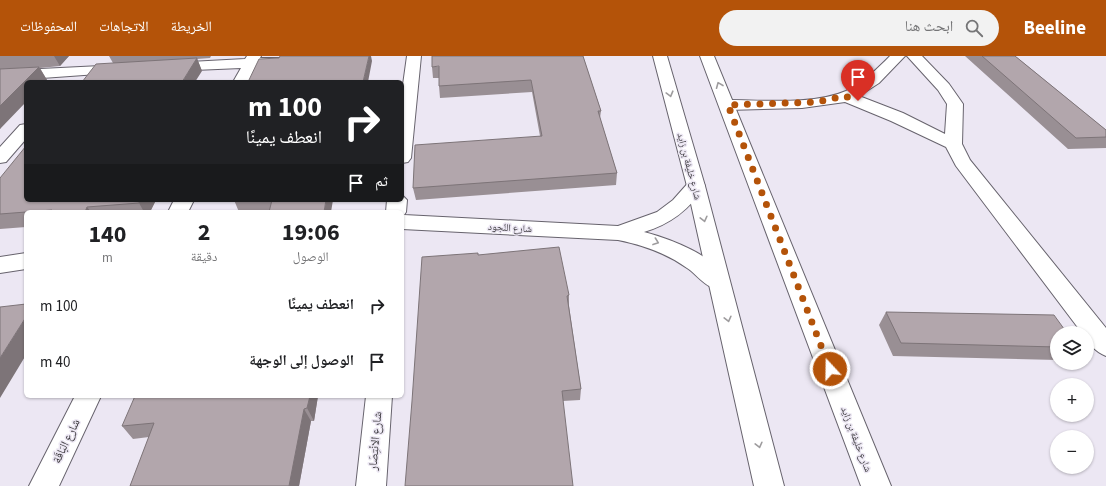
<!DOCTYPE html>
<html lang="ar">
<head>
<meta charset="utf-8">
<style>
	body { margin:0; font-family:"Source Sans 3","Noto Naskh Arabic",sans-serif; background:#f2f2f2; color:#202124; direction:rtl; height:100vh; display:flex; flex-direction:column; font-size:15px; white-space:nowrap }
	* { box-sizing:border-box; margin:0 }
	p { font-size:13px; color:#757577 }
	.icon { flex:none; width:22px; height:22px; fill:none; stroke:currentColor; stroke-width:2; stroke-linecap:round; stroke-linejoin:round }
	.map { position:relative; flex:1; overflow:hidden; direction:ltr }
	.drawer { position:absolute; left:24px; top:154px; width:380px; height:188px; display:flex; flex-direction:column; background:#fff; border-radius:6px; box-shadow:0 1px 3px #0004; direction:rtl }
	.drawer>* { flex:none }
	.top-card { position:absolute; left:24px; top:24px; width:380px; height:122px; border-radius:6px; box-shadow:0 1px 3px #0004; direction:rtl; background:#202124; color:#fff; overflow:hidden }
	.tools { position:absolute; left:1050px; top:270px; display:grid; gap:8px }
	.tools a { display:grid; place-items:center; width:44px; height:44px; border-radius:50%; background:#fff; box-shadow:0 1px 3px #0004; font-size:20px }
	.pin { position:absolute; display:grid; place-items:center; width:34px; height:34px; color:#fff; margin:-41px -17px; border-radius:50% 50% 50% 0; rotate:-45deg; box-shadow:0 0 4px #0007 }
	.pin .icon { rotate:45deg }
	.me { position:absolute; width:44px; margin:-22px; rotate:339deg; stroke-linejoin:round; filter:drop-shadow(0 0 3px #0008) }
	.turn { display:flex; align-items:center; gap:14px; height:84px; padding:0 16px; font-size:18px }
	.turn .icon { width:52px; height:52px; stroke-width:2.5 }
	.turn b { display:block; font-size:28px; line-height:34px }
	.then { display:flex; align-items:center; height:38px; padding:0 16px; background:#0003; gap:8px; font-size:15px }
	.eta { display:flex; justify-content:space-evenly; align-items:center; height:68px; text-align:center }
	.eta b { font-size:24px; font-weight:700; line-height:28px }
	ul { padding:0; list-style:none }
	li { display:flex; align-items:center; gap:12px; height:56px; padding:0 16px }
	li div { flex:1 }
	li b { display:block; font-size:15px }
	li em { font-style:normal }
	header { display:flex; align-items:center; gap:24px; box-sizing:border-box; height:56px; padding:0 20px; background:#b45309; color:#fff }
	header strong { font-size:19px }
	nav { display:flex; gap:22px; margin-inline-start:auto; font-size:14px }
	.search { width:280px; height:36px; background:#f2f2f2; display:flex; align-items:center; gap:10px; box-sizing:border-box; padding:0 14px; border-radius:22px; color:#757577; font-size:15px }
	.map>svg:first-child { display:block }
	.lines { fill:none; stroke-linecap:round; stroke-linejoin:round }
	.minor-casing { stroke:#67636d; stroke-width:2 }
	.major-casing { stroke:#67636d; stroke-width:2 }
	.minor { fill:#fff; fill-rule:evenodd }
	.major { fill:#fff; fill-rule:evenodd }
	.wall { fill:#998f94 }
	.shaded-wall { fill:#7d7478 }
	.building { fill:#b2a6ac; stroke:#7d7478 }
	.oneway { stroke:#9e9c9e }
	.route { stroke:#b45309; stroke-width:7; stroke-dasharray:0 12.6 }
	.labels { text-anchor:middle; stroke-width:3; stroke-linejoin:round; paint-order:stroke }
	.street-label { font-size:10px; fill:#3c3a3e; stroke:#ece7f3 }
	.near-street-label { font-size:12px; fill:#3c3a3e; stroke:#ece7f3 }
</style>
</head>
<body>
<header>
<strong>Beeline</strong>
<div class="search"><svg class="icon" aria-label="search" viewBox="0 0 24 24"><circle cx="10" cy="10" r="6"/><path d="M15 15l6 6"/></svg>ابحث هنا</div>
<nav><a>الخريطة</a><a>الاتجاهات</a><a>المحفوظات</a></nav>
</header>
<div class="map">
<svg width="1106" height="430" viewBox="0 0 1106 430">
	<rect width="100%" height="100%" fill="#ece7f3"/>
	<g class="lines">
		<defs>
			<path id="minor" d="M247,0H261L260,2H291L293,5L291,8L256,11L249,26H233L241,12L171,15L166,14L164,11L166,8L171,7L245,3Z
				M407,0H421L411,102L408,106L402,107V36Z
				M890,0H905L879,27L859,40L903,57L945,78L947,48L938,34L907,0H922L949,28L963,48L962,88L970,104L1106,272V300C1096,296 1087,288 1087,277H1082L956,110L946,91L891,65L845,46L802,52L727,54L721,52L719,49L721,46L727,44C763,44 814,49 846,35C863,27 877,13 890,0Z
				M121,9L126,10L128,13L126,16L0,25V15Z
				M26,68V83L6,106L0,107V91L20,69Z
				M696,124L703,126L705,130C690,153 671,168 644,176C671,183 715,200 729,225L726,231C720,232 716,233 711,231C702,227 695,217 687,212C666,197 643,189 618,184L402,173V156H386L387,144H402V139L407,144L406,156L404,159L618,170L657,156L673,144L689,126Z
				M174,144H194L188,156H168Z
				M26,197V213L0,217V201Z
				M75,340H101L59,430H29Z
				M366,340H392L386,430H356Z"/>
			<path id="major" d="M653,0H667L705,130L784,430H754L687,130Z
				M700,0H714L891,430H861Z"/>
		</defs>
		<!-- minor casing -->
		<use href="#minor" class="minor-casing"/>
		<!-- major casing -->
		<use href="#major" class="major-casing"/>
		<!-- minor -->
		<use href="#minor" class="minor"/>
		<!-- major -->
		<use href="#major" class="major"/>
	</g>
	<!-- wall -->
	<path class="wall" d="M0,0H69L60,10L40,12L47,24L45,26H26L0,73Z
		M109,0H211L210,2L197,3L202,15L113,7Z
		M583,0L601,55L600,62L617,117L616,129L416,144L413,132L540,80L532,36L440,42L439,30V22H433L432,11Z
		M965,0H1015L1106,74V92L1068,93Z
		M0,122L156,144L150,156H26V171L0,173Z
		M234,144H333L270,154L246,156H239Z
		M478,199L569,239V250L581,333L580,344L563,345Z
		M886,256L1057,277V304L893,300L879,269Z
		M318,340L314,365H311L299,430H130L149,381L133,383L122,370Z"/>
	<!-- shaded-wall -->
	<path class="shaded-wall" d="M54,0H69L60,10Z
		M369,0H371L372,5L368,26H363Z
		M197,2L202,15L195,26H182Z
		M39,11L47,24L45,26H26V46L0,73V50Z
		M140,144H156L150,156H144L139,147Z
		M326,144H333L331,156H324Z
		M87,151L91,156H85Z
		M26,261V299L0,342V302Z
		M310,340H318L314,365L307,352Z
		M304,353L311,365L299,430H289Z"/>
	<!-- building -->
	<path class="building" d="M280,0H369L363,26H248L259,3L279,2Z
		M432,0H583L601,55H598L617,117L413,132L415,89L542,80L531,24L439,30V10L432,11Z
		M982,0H1015L1106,74V81L1076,82Z
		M197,2L182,26H82L96,8Z
		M39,11L0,50V13Z
		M26,90V144H140L139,147L87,151L85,156H51L52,154L0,158V122Z
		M272,144H326L324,156H269Z
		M559,191L569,239L567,240L581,333L562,335L573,430H405L412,345L422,201L478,197V199Z
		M26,248V261L0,302V251Z
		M886,256L1054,259L1067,277H1057V291L901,287Z
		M135,340H310L307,352L304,353L289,430H130L154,367L122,370Z"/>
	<!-- one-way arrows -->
	<defs><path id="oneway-chevron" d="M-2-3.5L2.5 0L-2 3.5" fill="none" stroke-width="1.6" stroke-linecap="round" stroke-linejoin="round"/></defs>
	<g class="oneway">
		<use href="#oneway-chevron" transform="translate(719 29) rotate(-112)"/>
		<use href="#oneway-chevron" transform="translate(670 38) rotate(75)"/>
		<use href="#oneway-chevron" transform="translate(704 163) rotate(76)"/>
		<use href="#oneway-chevron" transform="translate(656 186) rotate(20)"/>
		<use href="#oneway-chevron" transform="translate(728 263) rotate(76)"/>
		<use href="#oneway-chevron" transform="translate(759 389) rotate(76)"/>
	</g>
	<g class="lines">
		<!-- route -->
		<path class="route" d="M830,313L728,49L817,46L845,40L858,45"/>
	</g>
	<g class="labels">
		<!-- street labels -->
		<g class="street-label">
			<text transform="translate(690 110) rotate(75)" y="4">شارع خليفة بن زايد</text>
			<text transform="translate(510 171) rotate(3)" y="4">شارع النُجود</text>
			<text transform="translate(857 383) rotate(69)" y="4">شارع خليفة بن زايد</text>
		</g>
		<!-- near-street labels -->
		<g class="near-street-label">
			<text transform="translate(66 385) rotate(-64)" y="4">شارع البَاقَة</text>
			<text transform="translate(375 385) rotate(-85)" y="4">شارع الانْتِصَار</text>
		</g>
	</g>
</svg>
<div class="tools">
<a><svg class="icon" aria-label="layers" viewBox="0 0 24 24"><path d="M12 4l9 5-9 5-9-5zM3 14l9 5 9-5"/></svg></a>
<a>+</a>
<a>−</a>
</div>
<div class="pin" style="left:858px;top:45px;background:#d93025"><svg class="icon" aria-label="arrive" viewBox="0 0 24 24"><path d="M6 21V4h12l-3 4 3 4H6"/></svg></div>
<svg class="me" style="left:830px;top:313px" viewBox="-20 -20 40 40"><circle r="17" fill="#b45309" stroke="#fff" stroke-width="3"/><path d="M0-11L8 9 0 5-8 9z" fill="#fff"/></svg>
<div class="top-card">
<div class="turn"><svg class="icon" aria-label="right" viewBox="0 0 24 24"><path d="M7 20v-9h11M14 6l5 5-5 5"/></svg><div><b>100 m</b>انعطف يمينًا</div></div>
<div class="then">ثم<svg class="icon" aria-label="arrive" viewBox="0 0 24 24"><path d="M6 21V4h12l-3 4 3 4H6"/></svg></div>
</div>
<section class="drawer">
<div class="eta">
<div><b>19:06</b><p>الوصول</p></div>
<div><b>2</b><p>دقيقة</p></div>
<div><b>140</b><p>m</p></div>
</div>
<ul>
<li><svg class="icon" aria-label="right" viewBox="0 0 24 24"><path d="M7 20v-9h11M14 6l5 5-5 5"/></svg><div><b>انعطف يمينًا</b></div><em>100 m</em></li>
<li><svg class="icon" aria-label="arrive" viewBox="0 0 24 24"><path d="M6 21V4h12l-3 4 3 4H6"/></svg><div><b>الوصول إلى الوجهة</b></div><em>40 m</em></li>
</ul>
</section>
</div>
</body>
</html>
